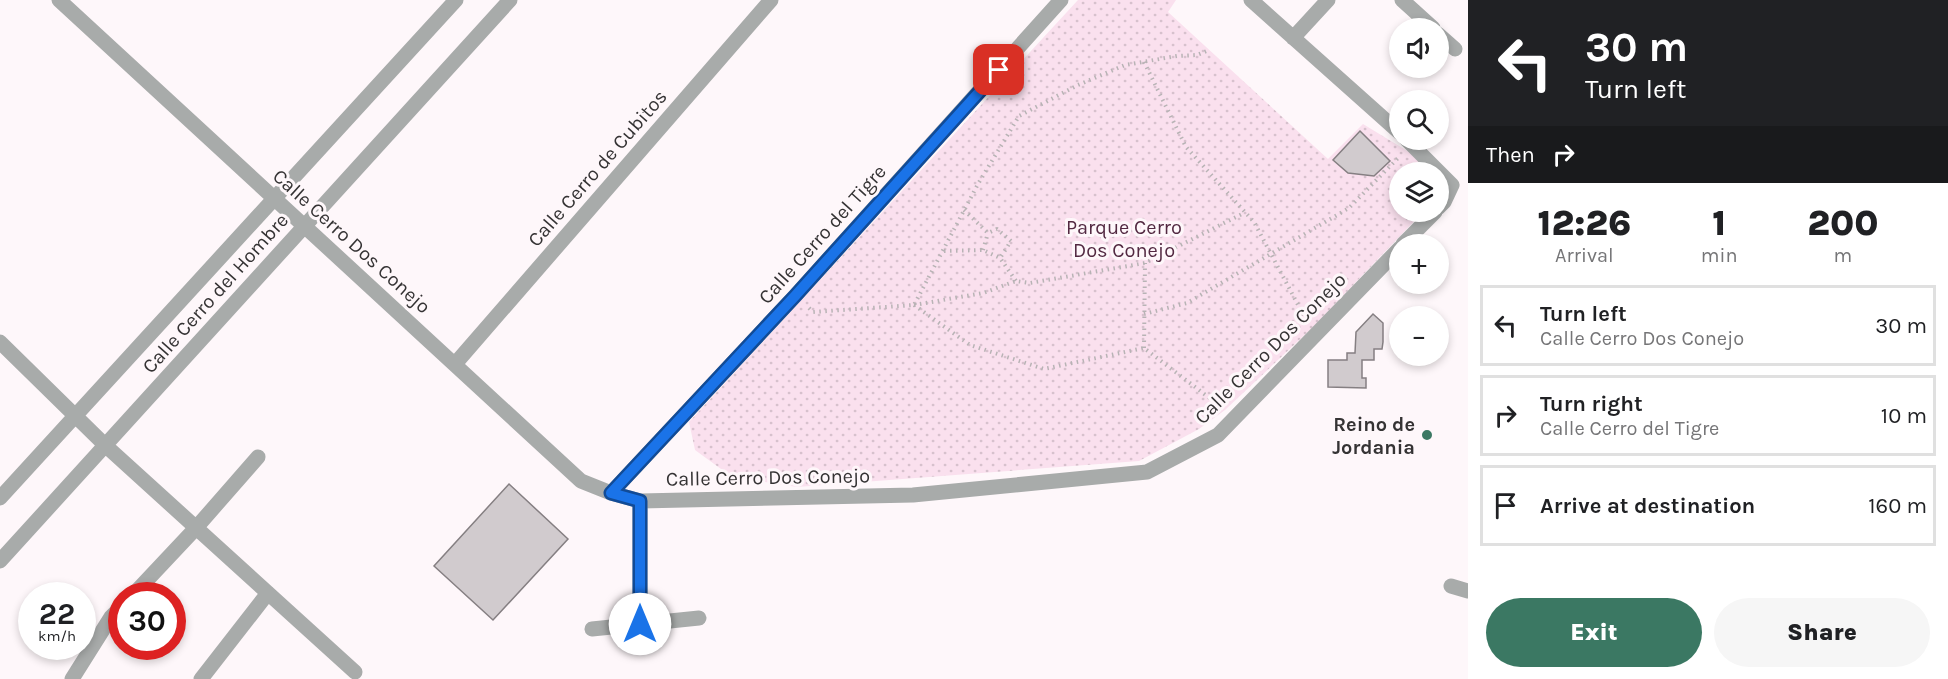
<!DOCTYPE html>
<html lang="en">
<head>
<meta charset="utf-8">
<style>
	body { margin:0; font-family:Karla,sans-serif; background:#f6f6f6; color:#202124; height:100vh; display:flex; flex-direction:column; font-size:22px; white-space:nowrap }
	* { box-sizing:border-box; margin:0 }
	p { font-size:20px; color:#757577 }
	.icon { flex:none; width:33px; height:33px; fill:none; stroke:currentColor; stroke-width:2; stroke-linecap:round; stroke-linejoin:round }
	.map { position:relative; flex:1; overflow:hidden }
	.details { display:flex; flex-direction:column; background:#fff; width:480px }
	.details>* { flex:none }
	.banner { background:#202124; color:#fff; overflow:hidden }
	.controls { position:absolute; left:1389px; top:18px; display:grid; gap:12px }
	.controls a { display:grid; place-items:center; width:60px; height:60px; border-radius:50%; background:#fff; box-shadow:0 3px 9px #0003; font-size:30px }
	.speed { position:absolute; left:18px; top:582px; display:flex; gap:12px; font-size:30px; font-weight:700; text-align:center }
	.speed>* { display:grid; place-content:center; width:78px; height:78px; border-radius:50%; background:#fff; box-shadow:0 3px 9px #0003; line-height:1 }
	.speed small { font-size:15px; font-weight:400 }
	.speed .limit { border:9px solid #d22; background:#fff; color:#111 }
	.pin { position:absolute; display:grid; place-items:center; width:51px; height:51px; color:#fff; margin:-26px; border-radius:12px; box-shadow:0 3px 9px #0006 }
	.me { position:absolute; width:66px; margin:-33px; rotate:0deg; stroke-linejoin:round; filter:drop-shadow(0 0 4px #0008) }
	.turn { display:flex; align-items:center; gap:21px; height:126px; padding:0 18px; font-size:27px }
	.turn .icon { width:78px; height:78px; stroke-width:2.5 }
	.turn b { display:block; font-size:42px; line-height:51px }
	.then { display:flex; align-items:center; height:57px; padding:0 18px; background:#0003; gap:12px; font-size:22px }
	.eta { display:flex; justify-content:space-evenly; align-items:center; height:102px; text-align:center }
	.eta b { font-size:36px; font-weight:800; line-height:42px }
	.primary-button { display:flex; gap:12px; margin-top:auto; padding:12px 18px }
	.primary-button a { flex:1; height:69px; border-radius:36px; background:#3b7863; color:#fff; font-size:24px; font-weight:800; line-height:69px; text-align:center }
	.primary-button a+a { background:#f6f6f6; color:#202124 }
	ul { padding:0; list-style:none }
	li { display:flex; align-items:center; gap:18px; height:81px; margin:0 12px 9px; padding:0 6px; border:3px solid #e0e0e0; border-radius:0px }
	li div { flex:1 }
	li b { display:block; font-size:22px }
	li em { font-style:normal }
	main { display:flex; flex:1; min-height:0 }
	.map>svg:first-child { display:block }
	.park { fill:url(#park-dots) }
	.building { fill:#d1cbce; stroke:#857f82; stroke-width:1.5 }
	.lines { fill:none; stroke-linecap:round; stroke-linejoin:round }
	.path { stroke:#b8b3b5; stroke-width:4; stroke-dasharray:1.5 4.5; stroke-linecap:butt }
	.minor { stroke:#a8abaa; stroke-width:15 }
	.route-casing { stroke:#114b97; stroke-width:15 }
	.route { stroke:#1a73e8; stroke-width:10 }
	.poi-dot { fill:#3b7863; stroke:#fef7fa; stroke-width:2 }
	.labels { text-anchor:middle; stroke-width:6; stroke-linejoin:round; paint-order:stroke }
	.street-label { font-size:20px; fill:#353334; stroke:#fef7fa }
	.park-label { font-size:20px; fill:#532942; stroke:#fef7fa }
	.poi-label { font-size:20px; font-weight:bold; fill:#353334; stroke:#fef7fa; text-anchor:end }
</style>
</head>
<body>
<main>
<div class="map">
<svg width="1468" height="679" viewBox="0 0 1468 679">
	<defs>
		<pattern id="park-dots" width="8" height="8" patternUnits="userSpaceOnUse" patternTransform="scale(1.5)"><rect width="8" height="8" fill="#fae0ee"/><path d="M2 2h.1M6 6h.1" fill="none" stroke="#d7c1cd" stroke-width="1.8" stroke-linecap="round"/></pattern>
	</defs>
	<rect width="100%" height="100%" fill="#fef7fa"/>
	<!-- park -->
	<path class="park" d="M1078,0H1176L1168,12L1328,159L1363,124L1409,152L1430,172H1400V212H1423L1313,327L1225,410L1199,429L1139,461L797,487L732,477L695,450L689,422Z"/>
	<!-- building -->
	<path class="building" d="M1360,131L1390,161L1374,176L1348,173L1333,160Z
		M1373,314L1383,323V342L1382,349H1374V360H1362V378H1366V388L1328,387V360H1347V353H1355L1356,332Z
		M509,484L568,539L493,620L434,566Z"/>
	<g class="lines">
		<!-- path -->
		<path class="path" d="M1144,62L1186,147L1254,222L1305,318
			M964,210L988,233L997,229L1011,241L1000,258
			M983,250L988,233
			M944,251L983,250L1000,258L1016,281
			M914,305L970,345L1044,369L1144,348L1220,406
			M914,305L983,293L1016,281L1030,283L1145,263L1244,213
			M809,308L813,312L914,305L978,184L1019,116L1078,85L1125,65L1177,56L1197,55L1209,50
			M1144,314L1187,303L1349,208L1399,157
			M1144,348L1145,263"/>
		<!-- minor -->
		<path class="minor" d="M59,0L581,481L611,493L640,501L913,495L1147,472L1218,435L1400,248
			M1251,0L1400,133
			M1402,0L1433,28
			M1438,34L1455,49
			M1293,38L1328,0
			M1407,140L1452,185L1444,202L1438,208
			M1403,244L1435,212
			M0,342L106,446L355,672
			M455,364L771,0
			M611,493L795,296L1061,0
			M0,498L456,0
			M0,561L510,0
			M1451,586L1468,591
			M132,596L195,529L258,457
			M640,624V501
			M592,629L699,618
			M72,679L111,617L122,606
			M201,679L268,593"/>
	</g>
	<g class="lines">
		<defs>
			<path id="route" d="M640,624V501L611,493L795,296L999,70"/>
		</defs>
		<!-- route casing -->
		<use href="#route" class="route-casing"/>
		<!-- route -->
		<use href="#route" class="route"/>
	</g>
	<!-- markers -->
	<circle class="poi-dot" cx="1427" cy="435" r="6"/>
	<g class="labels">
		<!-- street labels -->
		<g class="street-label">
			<text transform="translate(597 168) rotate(-49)" y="7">Calle Cerro de Cubitos</text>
			<text transform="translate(822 234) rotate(-48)" y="7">Calle Cerro del Tigre</text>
			<text transform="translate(352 241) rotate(42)" y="7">Calle Cerro Dos Conejo</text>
			<text transform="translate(215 293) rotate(-48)" y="7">Calle Cerro del Hombre</text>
			<text transform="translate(1270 348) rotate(-45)" y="7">Calle Cerro Dos Conejo</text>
			<text transform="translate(768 477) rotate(-1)" y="7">Calle Cerro Dos Conejo</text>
		</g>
		<!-- park labels -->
		<g class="park-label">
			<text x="1124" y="234">Parque Cerro<tspan x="1124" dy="23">Dos Conejo</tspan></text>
		</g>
		<!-- poi labels -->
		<g class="poi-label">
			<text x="1415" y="431">Reino de<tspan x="1415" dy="23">Jordania</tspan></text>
		</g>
	</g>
</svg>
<div class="controls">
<a><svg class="icon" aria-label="sound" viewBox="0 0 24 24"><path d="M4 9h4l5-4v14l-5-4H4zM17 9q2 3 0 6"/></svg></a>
<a><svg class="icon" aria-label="search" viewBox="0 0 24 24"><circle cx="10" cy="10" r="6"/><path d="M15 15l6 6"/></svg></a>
<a><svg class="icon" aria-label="layers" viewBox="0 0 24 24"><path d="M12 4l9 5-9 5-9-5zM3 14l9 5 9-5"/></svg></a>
<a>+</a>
<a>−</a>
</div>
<div class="speed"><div>22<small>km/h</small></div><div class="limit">30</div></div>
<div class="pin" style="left:999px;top:70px;background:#d93025"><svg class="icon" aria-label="arrive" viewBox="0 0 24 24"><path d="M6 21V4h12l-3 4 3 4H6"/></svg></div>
<svg class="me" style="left:640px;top:624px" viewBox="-20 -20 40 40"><circle r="19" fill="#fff"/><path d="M0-13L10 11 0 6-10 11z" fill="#1a73e8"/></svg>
</div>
<section class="details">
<div class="banner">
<div class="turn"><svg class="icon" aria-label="left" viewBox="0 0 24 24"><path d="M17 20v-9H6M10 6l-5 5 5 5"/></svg><div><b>30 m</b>Turn left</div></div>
<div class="then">Then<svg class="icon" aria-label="right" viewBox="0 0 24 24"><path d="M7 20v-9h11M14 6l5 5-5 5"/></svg></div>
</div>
<div class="eta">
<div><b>12:26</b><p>Arrival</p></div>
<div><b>1</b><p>min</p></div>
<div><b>200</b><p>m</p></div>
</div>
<ul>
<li><svg class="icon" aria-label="left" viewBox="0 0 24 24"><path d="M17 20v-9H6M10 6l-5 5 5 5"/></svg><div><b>Turn left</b><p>Calle Cerro Dos Conejo</p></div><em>30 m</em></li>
<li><svg class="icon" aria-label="right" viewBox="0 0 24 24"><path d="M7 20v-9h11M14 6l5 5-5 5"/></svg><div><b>Turn right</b><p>Calle Cerro del Tigre</p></div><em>10 m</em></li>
<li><svg class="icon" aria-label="arrive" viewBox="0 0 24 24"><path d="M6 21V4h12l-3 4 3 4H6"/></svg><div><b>Arrive at destination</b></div><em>160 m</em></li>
</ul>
<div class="primary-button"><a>Exit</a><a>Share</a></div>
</section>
</main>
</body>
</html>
